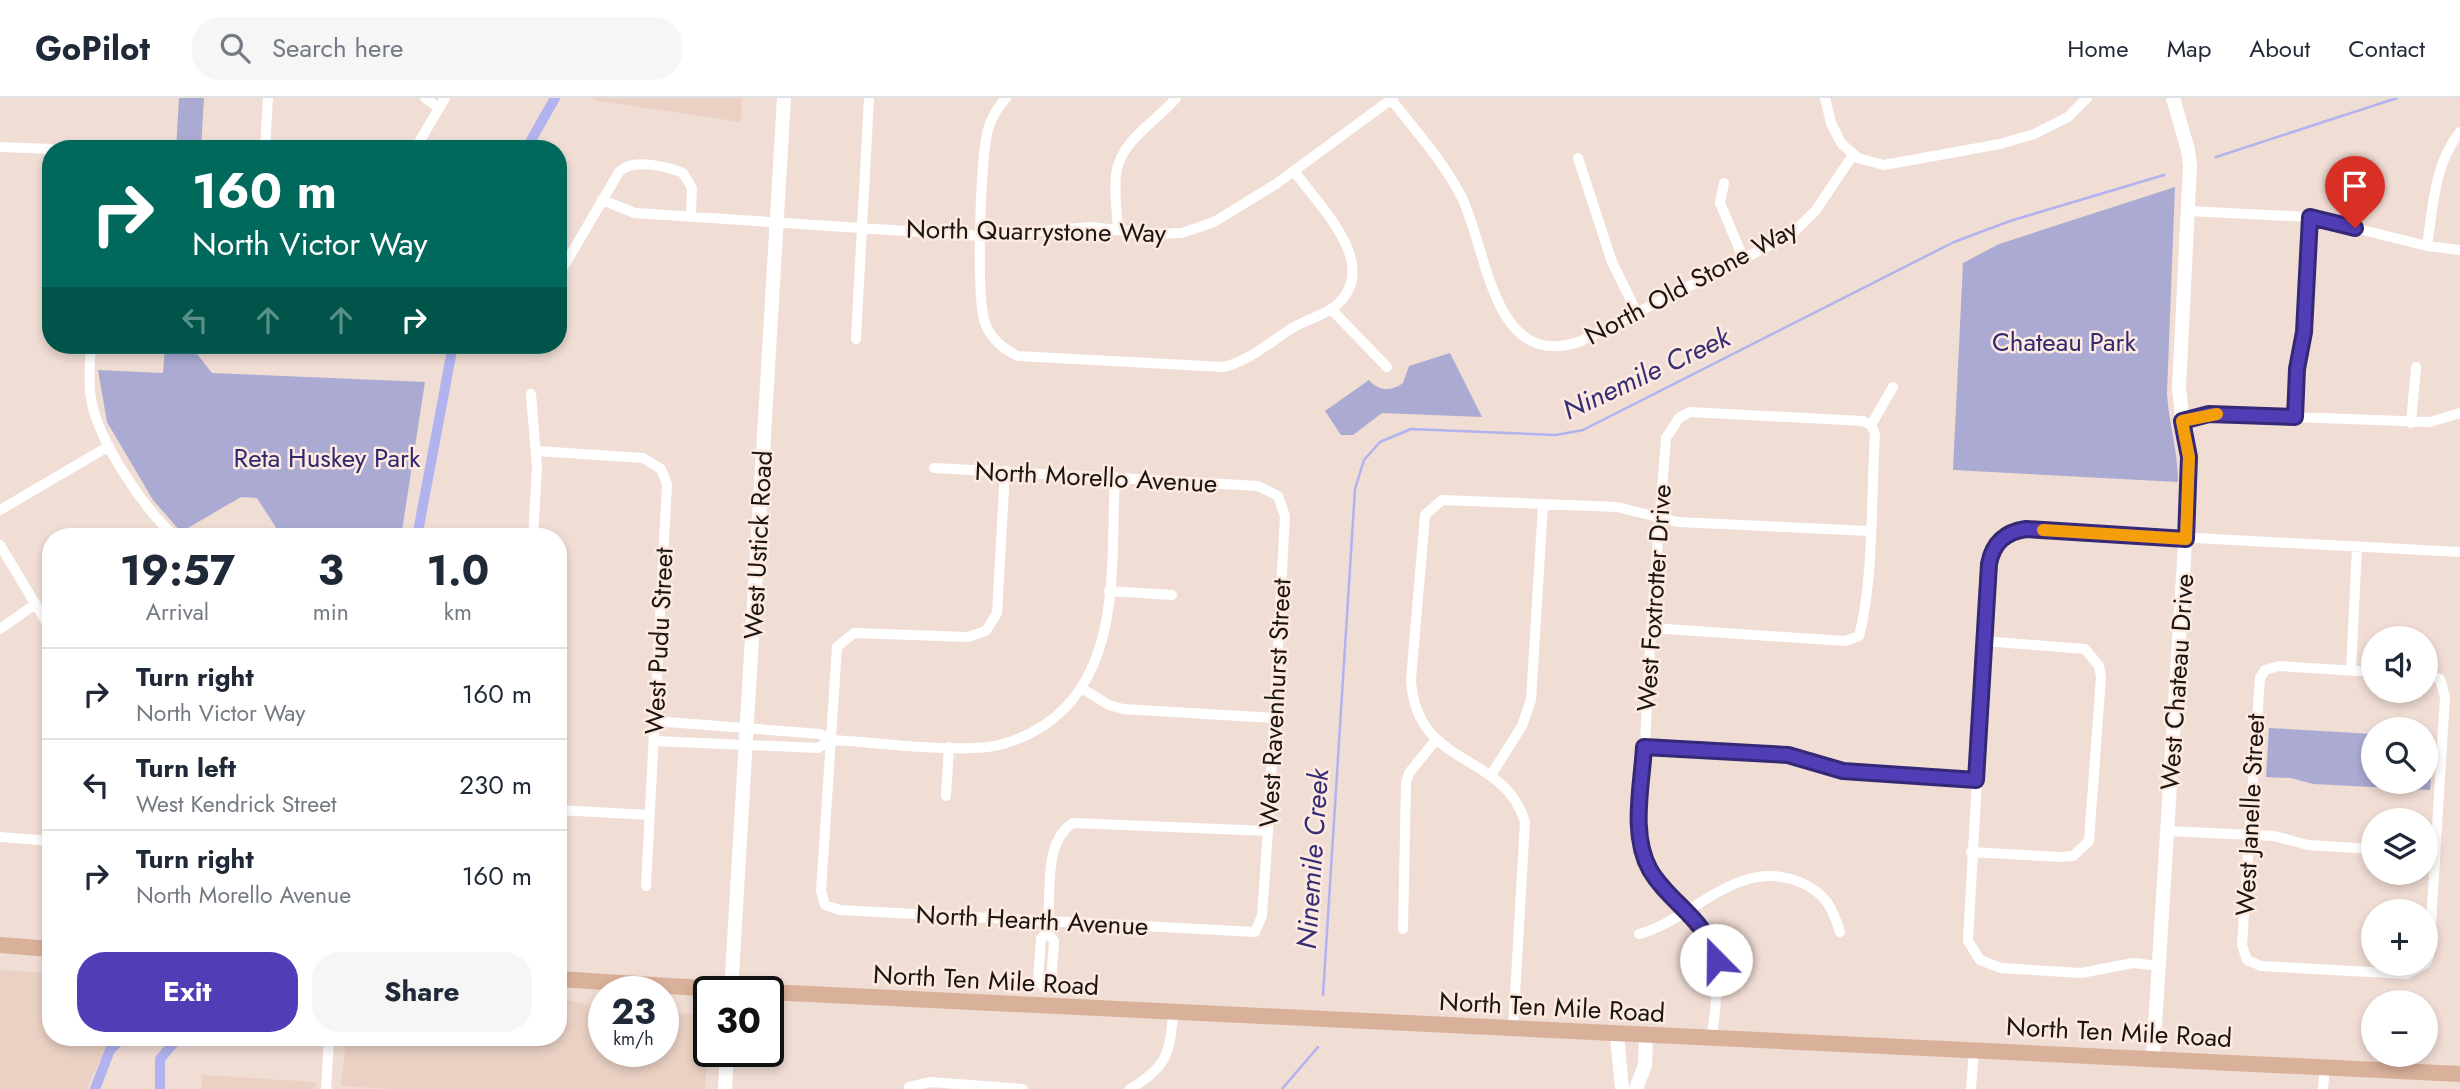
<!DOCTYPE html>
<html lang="en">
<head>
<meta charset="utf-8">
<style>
	body { margin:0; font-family:Jost,sans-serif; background:#f6f6f7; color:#1f2937; height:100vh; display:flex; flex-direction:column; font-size:26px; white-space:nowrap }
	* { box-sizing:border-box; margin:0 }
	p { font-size:23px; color:#747a83 }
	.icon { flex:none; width:38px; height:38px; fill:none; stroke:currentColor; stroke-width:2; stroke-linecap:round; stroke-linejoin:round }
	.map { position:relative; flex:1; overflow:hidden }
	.panel { position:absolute; left:42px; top:430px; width:525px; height:518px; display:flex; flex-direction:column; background:#fff; border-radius:28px; box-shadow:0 4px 10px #0003 }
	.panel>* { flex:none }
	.banner { position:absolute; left:42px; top:42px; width:525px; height:214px; border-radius:28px; box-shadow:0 4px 10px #0003; background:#00695c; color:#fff; overflow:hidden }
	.tools { position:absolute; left:2361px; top:528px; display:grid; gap:14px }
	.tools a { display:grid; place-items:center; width:77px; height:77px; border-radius:50%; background:#fff; box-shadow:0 4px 10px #0003; font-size:35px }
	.speed { position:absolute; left:588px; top:878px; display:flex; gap:14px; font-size:35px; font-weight:700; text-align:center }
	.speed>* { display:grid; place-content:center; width:91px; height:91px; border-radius:50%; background:#fff; box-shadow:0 4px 10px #0003; line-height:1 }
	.speed small { font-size:18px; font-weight:400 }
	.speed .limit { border:4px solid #111; border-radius:10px; background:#fff; color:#111 }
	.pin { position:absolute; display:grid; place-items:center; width:60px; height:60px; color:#fff; margin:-72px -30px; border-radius:50% 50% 50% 0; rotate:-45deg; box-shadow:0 0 7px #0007 }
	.pin .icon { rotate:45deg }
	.me { position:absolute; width:77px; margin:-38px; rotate:338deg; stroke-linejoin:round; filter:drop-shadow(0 0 5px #0008) }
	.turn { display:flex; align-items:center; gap:24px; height:147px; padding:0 35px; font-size:32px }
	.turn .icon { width:91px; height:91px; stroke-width:2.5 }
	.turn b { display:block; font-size:49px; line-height:60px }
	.lanes { display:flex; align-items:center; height:66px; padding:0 35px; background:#0003; justify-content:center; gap:35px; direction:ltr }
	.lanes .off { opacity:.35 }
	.eta { display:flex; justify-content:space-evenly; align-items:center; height:119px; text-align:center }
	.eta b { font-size:42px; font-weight:700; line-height:49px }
	.button { display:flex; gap:14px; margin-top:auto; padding:14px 35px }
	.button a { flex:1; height:80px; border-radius:28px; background:#513db5; color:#fff; font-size:28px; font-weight:700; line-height:80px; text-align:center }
	.button a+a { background:#f6f6f7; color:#1f2937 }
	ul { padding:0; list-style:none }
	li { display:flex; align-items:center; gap:21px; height:91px; padding:0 35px; border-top:2px solid #e0e1e3 }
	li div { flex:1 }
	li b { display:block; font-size:26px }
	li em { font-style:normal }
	header { display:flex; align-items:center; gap:42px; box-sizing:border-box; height:98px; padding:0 35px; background:#fff; border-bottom:2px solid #e0e1e3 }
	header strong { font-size:33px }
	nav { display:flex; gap:38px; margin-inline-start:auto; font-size:24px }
	.search { width:490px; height:63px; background:#f6f6f7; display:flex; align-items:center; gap:18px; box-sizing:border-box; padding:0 24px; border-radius:28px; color:#747a83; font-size:26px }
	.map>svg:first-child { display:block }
	.built { fill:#ead1c4 }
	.green { fill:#aaaad3 }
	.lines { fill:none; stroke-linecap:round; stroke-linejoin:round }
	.stream { stroke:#b2b2ef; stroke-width:2.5 }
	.canal { stroke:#b2b2ef; stroke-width:10 }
	.street { stroke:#fff; stroke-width:10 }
	.secondary { stroke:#fff; stroke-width:14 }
	.primary { stroke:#d9b09a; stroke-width:16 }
	.route-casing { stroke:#352876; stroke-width:18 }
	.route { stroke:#513db5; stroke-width:12 }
	.slow { stroke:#f59e0b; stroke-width:12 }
	.labels { text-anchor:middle; stroke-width:5; stroke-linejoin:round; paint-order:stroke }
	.street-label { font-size:26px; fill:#1c1613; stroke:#fdeae1 }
	.park-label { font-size:26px; fill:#32286f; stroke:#fdeae1 }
	.water-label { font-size:28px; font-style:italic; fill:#372e75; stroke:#fdeae1 }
</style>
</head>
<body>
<header>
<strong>GoPilot</strong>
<div class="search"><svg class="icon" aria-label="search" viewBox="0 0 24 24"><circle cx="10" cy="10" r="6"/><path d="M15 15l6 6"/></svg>Search here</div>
<nav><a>Home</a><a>Map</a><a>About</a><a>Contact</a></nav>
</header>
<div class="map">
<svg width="2460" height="991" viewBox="0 0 2460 991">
	<rect width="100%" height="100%" fill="#f0ddd4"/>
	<!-- built -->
	<path class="built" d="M595,0H742L741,24L594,2Z
		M0,872L51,875V940H111L86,991H0Z
		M558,900L604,910V954H663V914L699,916L709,928L705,991H391L341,988L346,940H558Z
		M202,977L316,984L315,991H201Z"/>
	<!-- green -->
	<path class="green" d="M179,0H204L201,51H176Z
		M2175,89L2167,296C2169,326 2178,354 2178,384L1953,372L1963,165L1999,146Z
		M165,247H190L212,275L425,284L401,439H282L257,400L241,399L181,434L153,402L107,324L98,272L163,275Z
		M1450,255L1482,319L1382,315L1353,337H1341L1325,313L1369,282C1378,293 1391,294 1403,285L1409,268Z
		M2269,630L2373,636V684H2426V639H2434L2430,692L2313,686L2291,680L2266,679Z"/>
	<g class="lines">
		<!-- stream -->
		<path class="stream" d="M2216,59L2397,0
			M1323,897L1355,391L1364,362L1380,344L1411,331L1556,337L1583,332L1954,144L2010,123L2164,77
			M1282,991L1318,949"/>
		<!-- canal -->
		<path class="canal" d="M526,51L555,0
			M417,439L453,247
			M95,991L110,952L122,940
			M160,991V961L178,940"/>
		<!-- street -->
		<path class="street" d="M425,0L439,10
			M1006,0C997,11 991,19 988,32C980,61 976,199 985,225C991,241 1003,251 1018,258L1224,269C1251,262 1271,243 1294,229C1306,222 1321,218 1333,210C1385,170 1320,109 1294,73
			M1390,0C1415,32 1444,64 1462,100C1488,154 1493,275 1581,243L1792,136L1816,112L1853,57
			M1825,0L1831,25L1841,45L1858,60L1884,67L2000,46L2034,36L2068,19L2087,0
			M0,49L51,51
			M265,51L268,0
			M415,51L445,0
			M1578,60L1612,164L1638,217
			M1724,85L1720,105L1744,162
			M602,102L635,115L981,138L1092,129L1149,136L1182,135L1214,124L1276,86L1393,0
			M2188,113L2310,119L2427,148L2460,152
			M1118,132C1117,112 1113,90 1117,71C1124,40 1157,23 1176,0
			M2427,148C2433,109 2434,66 2460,34
			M564,168L619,74C632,60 666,68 683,75L692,90L691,118
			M1331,211L1387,269
			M856,241L869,0
			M91,247C90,265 88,283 91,301C99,345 143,409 175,439
			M531,296L537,370L533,439
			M2295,319L2297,271L2304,234L2310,119
			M2182,323L2209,316L2430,324L2460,315
			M2411,325L2416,269
			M537,353L643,360L661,371L667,386L646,788
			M934,370C1042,375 1150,382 1258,388L1278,398L1285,418L1268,733L1262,818L1255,834L840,812L825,807L821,793L837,549L854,535L968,539L986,533L997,515L1005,373
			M0,412L109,348
			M0,447L51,532
			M1109,493L1172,497
			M1651,530L1845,543L1859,538C1874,481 1871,396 1875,336L1871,327L1893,289
			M0,531L34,507
			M2351,572L2357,449
			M2373,574L2279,568L2265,572L2260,580L2242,847L2247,862L2261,868L2407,876L2425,866
			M2426,576L2440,581L2445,599L2429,858L2426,865
			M1083,591L1109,607L1123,611L1274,620
			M830,642C877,644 926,652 973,650C998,650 1022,641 1043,628C1124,575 1110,464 1115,379
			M654,643L818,650L830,642L820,636L655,623
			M1644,649L1788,657L1843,673L1976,682
			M1491,677L1522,628L1531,602L1543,407
			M946,698L949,649
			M558,712L650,717
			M2167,733L2274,738L2308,747L2373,751
			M0,739L51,743
			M1971,754L2061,759L2073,758L2089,743L2101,579L2099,568L2085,551L1984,543
			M1403,831L1406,685L1409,675L1435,643
			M1047,835L1054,843L1051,884L1045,890L1038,883L1041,840L1047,835L1048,823C1051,792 1044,743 1073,725L1268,733
			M1639,836C1695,821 1738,757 1802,785C1826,796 1832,809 1840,834
			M2159,868L2133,865L2081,875L2001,870L1980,862L1968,843L1989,466C1993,445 2004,434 2026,431L2460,454
			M1513,932L1525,724C1504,653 1416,671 1411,582L1425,417L1442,402L1617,409L1678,424L1869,433
			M1712,942C1714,913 1722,878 1713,850C1698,804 1650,794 1640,740L1651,530L1666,340L1679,320L1690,314L1863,323L1871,327
			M909,989L931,984L1023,991
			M326,991L329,940
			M1130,991C1166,970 1170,956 1173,916
			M1971,991L1974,952
			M2323,991L2325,969"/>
		<!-- secondary -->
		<path class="secondary" d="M731,894L784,0
			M1617,937L1622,991
			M2153,960L2189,382L2179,290L2190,68L2188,52L2173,0
			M725,991L727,954
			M1636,991L1645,967L1646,938"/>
		<!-- primary -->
		<path class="primary" d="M0,847L51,851
			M558,881L766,894
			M768,894L2460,976"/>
	</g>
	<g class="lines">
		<defs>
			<path id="route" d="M1716,862C1706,820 1670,806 1650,772C1630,736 1642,687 1644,649L1788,657L1843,673L1976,682L1989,466C1993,445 2005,434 2026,431L2186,441L2189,359L2182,323L2209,316L2295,319L2297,271L2304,234L2310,119L2355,130"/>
		</defs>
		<!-- route casing -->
		<use href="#route" class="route-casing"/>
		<!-- route -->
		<use href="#route" class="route"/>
		<!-- slow -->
		<path class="slow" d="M2043,432L2186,441L2189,359L2182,323L2217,316"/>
	</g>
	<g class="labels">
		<!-- street labels -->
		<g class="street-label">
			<text transform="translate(1036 133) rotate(1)" y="9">North Quarrystone Way</text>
			<text transform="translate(1691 184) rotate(-28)" y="9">North Old Stone Way</text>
			<text transform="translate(1096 379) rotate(3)" y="9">North Morello Avenue</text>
			<text transform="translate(758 447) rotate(-87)" y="9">West Ustick Road</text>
			<text transform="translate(1654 500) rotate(-86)" y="9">West Foxtrotter Drive</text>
			<text transform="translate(659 543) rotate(-87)" y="9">West Pudu Street</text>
			<text transform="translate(2177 584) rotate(-86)" y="9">West Chateau Drive</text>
			<text transform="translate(1275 605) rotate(-87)" y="9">West Ravenhurst Street</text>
			<text transform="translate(2250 717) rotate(-87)" y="9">West Janelle Street</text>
			<text transform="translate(1032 822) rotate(3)" y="9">North Hearth Avenue</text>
			<text transform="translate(986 882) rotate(3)" y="9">North Ten Mile Road</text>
			<text transform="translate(1552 909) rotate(3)" y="9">North Ten Mile Road</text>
			<text transform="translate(2119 934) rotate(3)" y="9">North Ten Mile Road</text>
		</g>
		<!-- park labels -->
		<g class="park-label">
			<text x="2064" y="253">Chateau Park</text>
			<text x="327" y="369">Reta Huskey Park</text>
		</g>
		<!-- water labels -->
		<g class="water-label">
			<text transform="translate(1646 275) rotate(-25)" y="10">Ninemile Creek</text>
			<text transform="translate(1312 761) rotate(-86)" y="10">Ninemile Creek</text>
		</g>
	</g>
</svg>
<div class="tools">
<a><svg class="icon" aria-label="sound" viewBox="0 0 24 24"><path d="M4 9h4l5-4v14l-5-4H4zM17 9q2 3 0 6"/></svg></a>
<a><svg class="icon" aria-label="search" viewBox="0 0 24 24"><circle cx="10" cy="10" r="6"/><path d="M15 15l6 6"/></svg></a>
<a><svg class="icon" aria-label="layers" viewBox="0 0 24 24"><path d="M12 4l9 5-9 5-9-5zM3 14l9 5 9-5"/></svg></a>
<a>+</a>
<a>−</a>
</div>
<div class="speed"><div>23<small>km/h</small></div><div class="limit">30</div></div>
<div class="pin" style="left:2355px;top:130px;background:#d93025"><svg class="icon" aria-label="arrive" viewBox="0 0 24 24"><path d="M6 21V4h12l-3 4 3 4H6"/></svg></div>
<svg class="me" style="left:1716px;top:862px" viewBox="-20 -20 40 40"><circle r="19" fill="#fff"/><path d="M0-13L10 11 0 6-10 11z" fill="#513db5"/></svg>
<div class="banner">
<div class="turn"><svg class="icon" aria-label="right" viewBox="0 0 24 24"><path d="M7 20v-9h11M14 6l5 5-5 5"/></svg><div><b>160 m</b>North Victor Way</div></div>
<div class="lanes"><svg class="icon off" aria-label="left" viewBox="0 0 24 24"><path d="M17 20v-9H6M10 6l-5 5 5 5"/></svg><svg class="icon off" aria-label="ahead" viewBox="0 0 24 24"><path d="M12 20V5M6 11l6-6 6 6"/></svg><svg class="icon off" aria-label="ahead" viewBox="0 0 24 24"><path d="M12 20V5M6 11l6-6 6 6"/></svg><svg class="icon" aria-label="right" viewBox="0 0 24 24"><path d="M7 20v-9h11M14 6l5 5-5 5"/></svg></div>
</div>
<section class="panel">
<div class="eta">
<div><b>19:57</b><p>Arrival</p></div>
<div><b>3</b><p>min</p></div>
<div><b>1.0</b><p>km</p></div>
</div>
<ul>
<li><svg class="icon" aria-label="right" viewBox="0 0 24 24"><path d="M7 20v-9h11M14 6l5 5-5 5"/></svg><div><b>Turn right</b><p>North Victor Way</p></div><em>160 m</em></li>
<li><svg class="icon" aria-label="left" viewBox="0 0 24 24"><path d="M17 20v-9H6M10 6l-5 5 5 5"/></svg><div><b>Turn left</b><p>West Kendrick Street</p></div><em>230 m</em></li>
<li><svg class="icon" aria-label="right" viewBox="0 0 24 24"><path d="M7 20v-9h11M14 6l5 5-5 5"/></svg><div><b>Turn right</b><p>North Morello Avenue</p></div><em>160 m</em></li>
</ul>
<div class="button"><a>Exit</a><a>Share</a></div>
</section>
</div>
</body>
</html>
